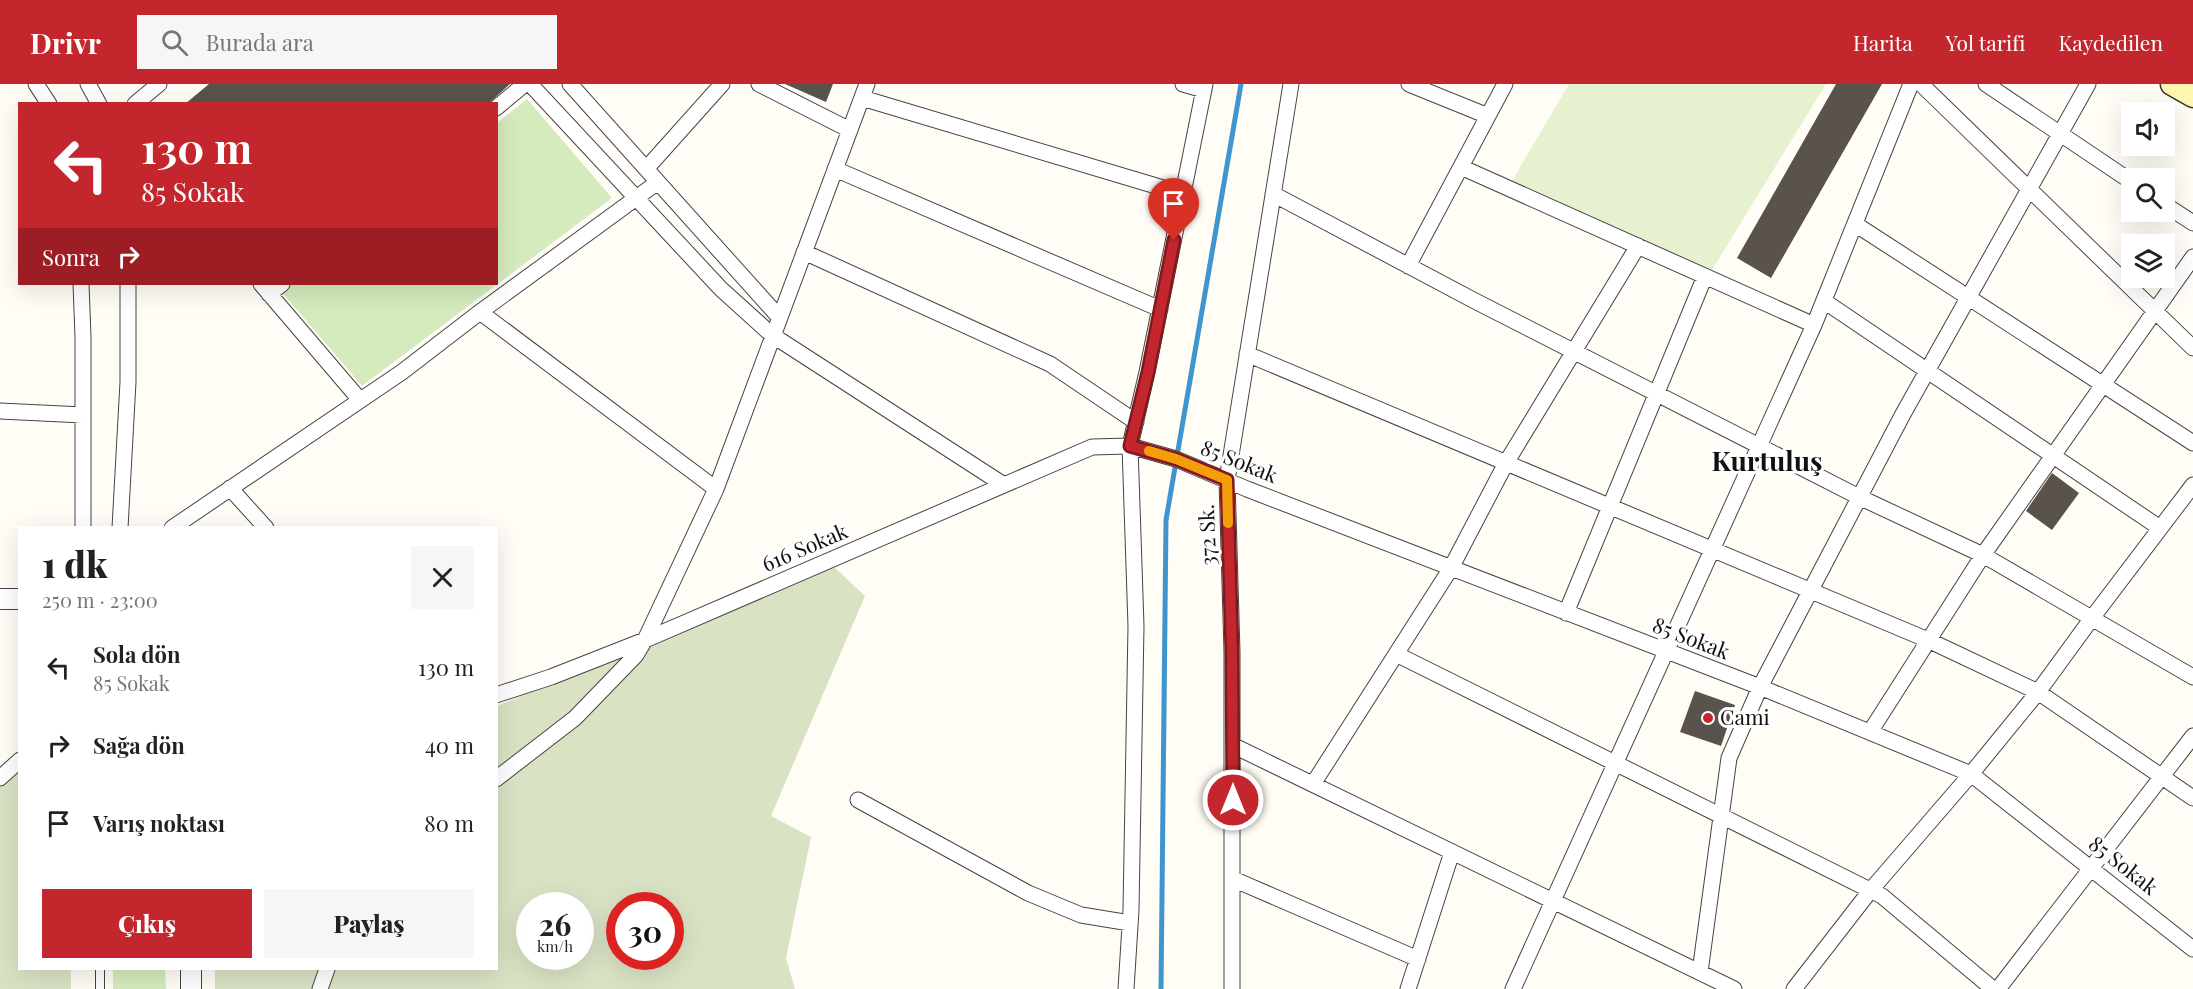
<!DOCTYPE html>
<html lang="tr">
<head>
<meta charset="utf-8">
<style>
	body { margin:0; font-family:"Playfair Display",serif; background:#f6f6f6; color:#222; height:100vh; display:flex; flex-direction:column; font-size:22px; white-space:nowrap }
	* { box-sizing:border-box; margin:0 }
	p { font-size:20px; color:#767676 }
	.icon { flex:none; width:33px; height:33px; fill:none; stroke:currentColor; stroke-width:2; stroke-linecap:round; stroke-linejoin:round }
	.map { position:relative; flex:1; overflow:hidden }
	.side { position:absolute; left:18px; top:442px; width:480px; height:444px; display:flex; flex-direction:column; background:#fff; border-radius:0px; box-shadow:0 6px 24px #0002 }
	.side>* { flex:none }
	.guide { position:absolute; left:18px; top:18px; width:480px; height:183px; border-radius:0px; box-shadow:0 6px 24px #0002; background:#c4262e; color:#fff; overflow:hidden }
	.controls { position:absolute; left:2121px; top:18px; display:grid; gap:12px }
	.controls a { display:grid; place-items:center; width:54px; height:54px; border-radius:0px; background:#fff; box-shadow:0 6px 24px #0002; font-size:30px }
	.speed { position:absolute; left:516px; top:808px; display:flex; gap:12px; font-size:30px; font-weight:700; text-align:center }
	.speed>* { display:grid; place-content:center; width:78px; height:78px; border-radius:50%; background:#fff; box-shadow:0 6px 24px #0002; line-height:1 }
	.speed small { font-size:15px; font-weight:400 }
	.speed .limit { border:9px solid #d22; background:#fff; color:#111 }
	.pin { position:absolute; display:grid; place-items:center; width:51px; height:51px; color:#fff; margin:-62px -26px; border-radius:50% 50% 50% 0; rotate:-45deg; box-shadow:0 0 6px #0007 }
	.pin .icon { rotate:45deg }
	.me { position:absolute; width:66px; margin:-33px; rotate:0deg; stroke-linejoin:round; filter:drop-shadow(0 0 4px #0008) }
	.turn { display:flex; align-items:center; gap:21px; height:126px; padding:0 24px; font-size:27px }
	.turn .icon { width:78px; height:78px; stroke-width:2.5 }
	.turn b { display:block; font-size:42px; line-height:51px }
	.then { display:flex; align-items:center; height:57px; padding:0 24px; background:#0003; gap:12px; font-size:22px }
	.round { display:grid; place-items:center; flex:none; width:63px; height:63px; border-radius:0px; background:#f6f6f6 }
	.headline { display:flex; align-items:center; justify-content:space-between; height:102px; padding:0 24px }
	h1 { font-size:36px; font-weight:800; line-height:45px }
	.cta { display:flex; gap:12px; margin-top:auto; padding:12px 24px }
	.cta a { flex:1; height:69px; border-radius:0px; background:#c4262e; color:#fff; font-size:24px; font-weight:800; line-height:69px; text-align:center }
	.cta a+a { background:#f6f6f6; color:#222 }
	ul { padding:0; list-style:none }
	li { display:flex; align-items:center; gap:18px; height:78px; padding:0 24px }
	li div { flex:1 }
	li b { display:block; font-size:22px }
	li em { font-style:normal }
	header { display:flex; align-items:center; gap:36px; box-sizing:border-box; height:84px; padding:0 30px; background:#c4262e; color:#fff }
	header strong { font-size:28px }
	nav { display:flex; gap:33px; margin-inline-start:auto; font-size:21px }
	.search { width:420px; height:54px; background:#f6f6f6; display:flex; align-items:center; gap:15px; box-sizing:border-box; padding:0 21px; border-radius:0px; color:#767676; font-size:22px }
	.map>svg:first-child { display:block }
	.green { fill:#d5ebbd }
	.cemetery { fill:#d9e3c4; fill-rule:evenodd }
	.pitch { fill:#e6f2cf }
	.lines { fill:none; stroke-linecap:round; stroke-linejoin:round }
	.stream { stroke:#3f96cf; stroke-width:5 }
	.building { fill:#5a524d }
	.service-casing { stroke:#444; stroke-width:10 }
	.minor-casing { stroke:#444; stroke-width:17 }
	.tertiary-casing { stroke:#444; stroke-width:22 }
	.secondary-casing { stroke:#333; stroke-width:25 }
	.service { stroke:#fff; stroke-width:8 }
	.minor { stroke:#fff; stroke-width:15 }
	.tertiary { stroke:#fff; stroke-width:20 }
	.secondary { stroke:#fff6b0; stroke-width:22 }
	.route-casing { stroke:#7f191e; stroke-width:15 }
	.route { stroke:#c4262e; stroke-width:10 }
	.slow { stroke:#f59e0b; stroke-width:10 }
	.poi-dot { fill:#c4262e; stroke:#fff; stroke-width:2 }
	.labels { text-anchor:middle; stroke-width:6; stroke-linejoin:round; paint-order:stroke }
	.street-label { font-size:21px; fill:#111; stroke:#fff }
	.poi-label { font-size:21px; fill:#111; stroke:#fff; text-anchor:start }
	.district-label { font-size:27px; font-weight:bold; fill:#111; stroke:#fff }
</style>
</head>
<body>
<header>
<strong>Drivr</strong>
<div class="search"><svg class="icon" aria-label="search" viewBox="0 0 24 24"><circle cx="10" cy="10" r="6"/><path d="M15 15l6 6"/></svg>Burada ara</div>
<nav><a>Harita</a><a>Yol tarifi</a><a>Kaydedilen</a></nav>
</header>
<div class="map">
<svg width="2193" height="905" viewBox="0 0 2193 905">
	<rect width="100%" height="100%" fill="#fffdf5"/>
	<!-- green -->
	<path class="green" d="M527,15L612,114L362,302L280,206L288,200H496L497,39Z
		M113,885H165L166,905H113Z"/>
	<!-- cemetery -->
	<path class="cemetery" d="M833,482L865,512L771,732L811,753L786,874L795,905H215V885H496L497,622ZM530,822H580V873H530ZM620,822H670V873H620Z
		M19,684L20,885H71V905H0V703Z"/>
	<!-- pitch -->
	<path class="pitch" d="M1569,0H1826L1712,186L1510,100Z"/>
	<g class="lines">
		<!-- stream -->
		<path class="stream" d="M1161,905L1166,436L1241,0"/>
	</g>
	<!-- building -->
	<path class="building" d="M209,0H510L488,20H185Z
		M785,0H833L826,18Z
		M1836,0H1882L1771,194L1737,174Z
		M2052,389L2079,409L2052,446L2026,427Z
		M1695,607L1735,621L1721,662L1680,648Z"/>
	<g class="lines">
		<defs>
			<path id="service" d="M100,905V885"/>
			<path id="minor" d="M36,0L49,20
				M88,0L99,20
				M530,0L721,205L772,251L1004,401
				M570,0L779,233
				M759,0L850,46
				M1183,0L1204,6
				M1409,0L1488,32
				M1921,0L2193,264
				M1986,0L2132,98
				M862,14L1183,110
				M135,20L159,0
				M496,24L525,0
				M1461,83L1814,241
				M646,85L722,0
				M835,85L1160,225
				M1273,110L1475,217L1859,413L1983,471L2193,593
				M2164,120L2193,139
				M1855,140L2193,359
				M804,168L1050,280L1136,338
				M1408,182L1505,0
				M81,200L83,253V444
				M261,200L360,316
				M269,210L282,200
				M1824,217L2160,444
				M480,228L716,405
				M1247,270L1928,556L2038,608L2193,714
				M0,327L83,331
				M230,404L266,444
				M120,444L128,298V200
				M172,444L402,288L480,228L658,98
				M1566,529L1705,192
				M1396,570L1882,812L1993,905
				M496,611L551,593L645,556L1092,363L1130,362L1176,375L1247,405L1760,603L1971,690L2193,865
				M1870,648L1983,471L2193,173
				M1232,661L1734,905
				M0,694L20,676
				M496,695L575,634L636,571L645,556L716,405L867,0
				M1313,700L1451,484L1506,379L1638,162
				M858,716L1028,809L1081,831L1130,839
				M1233,795L1418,875
				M1700,888L1729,674L1760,603L1903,330L2088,0
				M320,905L327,885
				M1126,905L1131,826L1136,542L1130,362L1147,288L1205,0
				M1232,905V568L1227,396L1291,0
				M1408,905L1452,768
				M1513,905L1814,241L1911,0
				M1794,905L1870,807L1971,690L2038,608L2092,534L2193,401
				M1998,905L2193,652"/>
			<path id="tertiary" d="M0,515H20
				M191,885V905"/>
			<path id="secondary" d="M2172,0L2193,12"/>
		</defs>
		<!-- service casing -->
		<use href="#service" class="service-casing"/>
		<!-- minor casing -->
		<use href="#minor" class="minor-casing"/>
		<!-- tertiary casing -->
		<use href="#tertiary" class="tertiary-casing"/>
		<!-- secondary casing -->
		<use href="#secondary" class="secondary-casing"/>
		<!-- service -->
		<use href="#service" class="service"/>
		<!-- minor -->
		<use href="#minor" class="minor"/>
		<!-- tertiary -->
		<use href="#tertiary" class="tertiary"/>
		<!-- secondary -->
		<use href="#secondary" class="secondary"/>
	</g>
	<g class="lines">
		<defs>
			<path id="route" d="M1174,156L1148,288L1130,362L1176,375L1227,396L1232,568L1233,716"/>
		</defs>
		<!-- route casing -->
		<use href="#route" class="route-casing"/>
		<!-- route -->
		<use href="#route" class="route"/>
		<!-- slow -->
		<path class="slow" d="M1149,367L1176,375L1227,396L1228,439"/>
	</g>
	<!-- markers -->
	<circle class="poi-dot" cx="1708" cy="634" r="6"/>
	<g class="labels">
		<!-- street labels -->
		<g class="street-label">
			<text transform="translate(1239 378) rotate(22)" y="7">85 Sokak</text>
			<text transform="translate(1208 451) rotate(-92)" y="7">372 Sk.</text>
			<text transform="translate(805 464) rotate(-23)" y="7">616 Sokak</text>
			<text transform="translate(1691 555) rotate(21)" y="7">85 Sokak</text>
			<text transform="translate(2123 782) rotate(38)" y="7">85 Sokak</text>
		</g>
		<!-- poi labels -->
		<g class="poi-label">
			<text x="1720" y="641">Cami</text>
		</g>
		<!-- district labels -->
		<g class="district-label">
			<text x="1767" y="387">Kurtuluş</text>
		</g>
	</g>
</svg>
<div class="controls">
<a><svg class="icon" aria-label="sound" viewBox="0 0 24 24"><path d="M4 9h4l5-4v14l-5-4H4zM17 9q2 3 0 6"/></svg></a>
<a><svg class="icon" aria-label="search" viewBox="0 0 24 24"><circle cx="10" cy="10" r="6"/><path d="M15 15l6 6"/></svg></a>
<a><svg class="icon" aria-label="layers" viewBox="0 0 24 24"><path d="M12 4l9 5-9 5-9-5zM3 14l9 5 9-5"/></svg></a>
</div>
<div class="speed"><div>26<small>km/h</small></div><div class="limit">30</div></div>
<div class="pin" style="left:1174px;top:156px;background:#d93025"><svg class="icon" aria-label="arrive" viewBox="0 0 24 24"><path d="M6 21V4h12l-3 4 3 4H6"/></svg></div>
<svg class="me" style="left:1233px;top:716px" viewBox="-20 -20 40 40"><circle r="17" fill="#c4262e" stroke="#fff" stroke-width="3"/><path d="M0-11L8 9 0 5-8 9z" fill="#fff"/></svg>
<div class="guide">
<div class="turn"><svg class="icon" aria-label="left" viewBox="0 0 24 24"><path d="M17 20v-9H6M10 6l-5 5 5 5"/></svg><div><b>130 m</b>85 Sokak</div></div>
<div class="then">Sonra<svg class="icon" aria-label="right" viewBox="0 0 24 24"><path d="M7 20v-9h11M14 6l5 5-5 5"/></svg></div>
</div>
<section class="side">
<div class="headline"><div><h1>1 dk</h1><p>250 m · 23:00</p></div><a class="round"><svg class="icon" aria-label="close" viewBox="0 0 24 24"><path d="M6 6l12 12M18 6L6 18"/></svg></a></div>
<ul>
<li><svg class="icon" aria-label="left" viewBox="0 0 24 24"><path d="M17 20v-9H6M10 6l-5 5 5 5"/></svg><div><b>Sola dön</b><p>85 Sokak</p></div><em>130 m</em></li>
<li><svg class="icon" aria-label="right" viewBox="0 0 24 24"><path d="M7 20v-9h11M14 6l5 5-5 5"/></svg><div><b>Sağa dön</b></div><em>40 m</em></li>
<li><svg class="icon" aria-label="arrive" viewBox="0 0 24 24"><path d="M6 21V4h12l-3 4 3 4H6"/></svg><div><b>Varış noktası</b></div><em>80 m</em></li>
</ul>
<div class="cta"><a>Çıkış</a><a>Paylaş</a></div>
</section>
</div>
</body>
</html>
